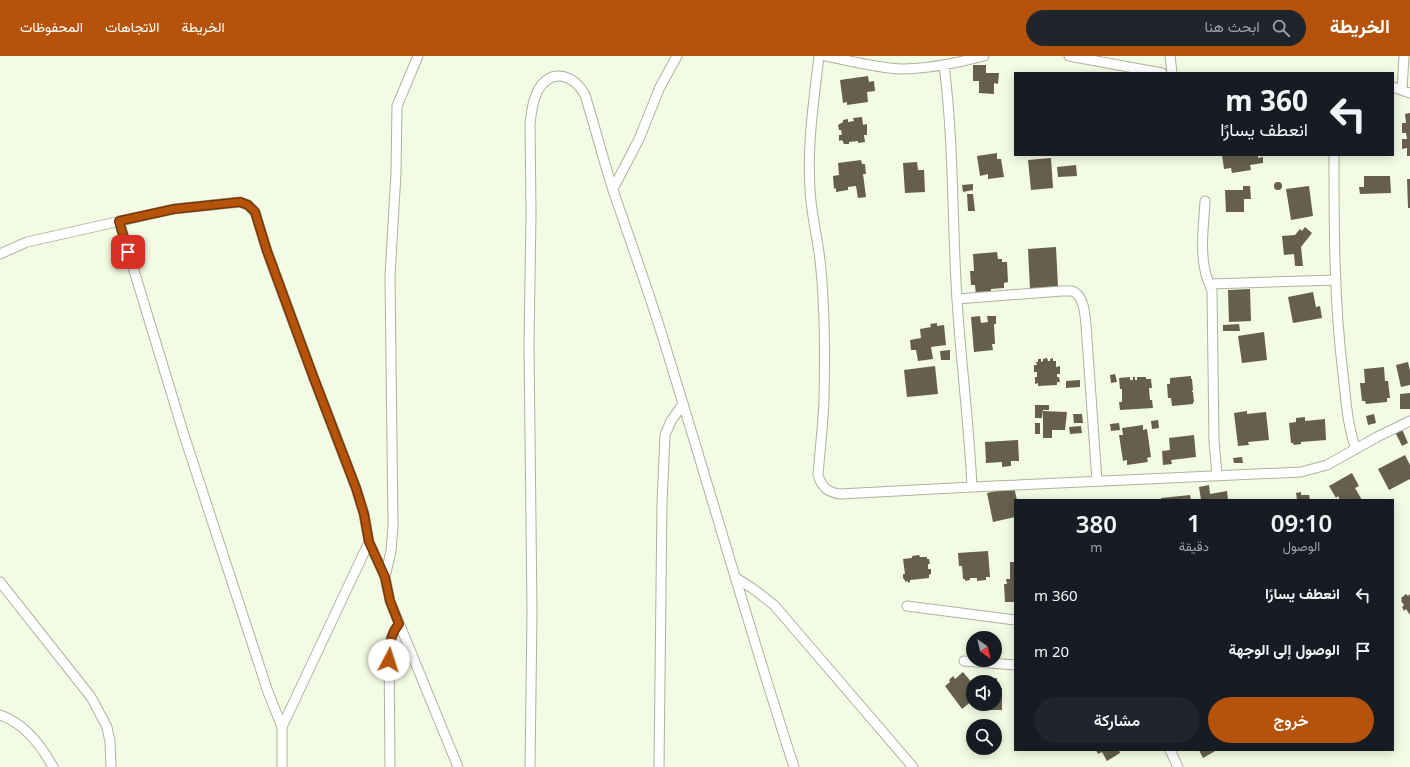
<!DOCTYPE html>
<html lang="ar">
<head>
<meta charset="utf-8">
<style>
	body { margin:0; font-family:"Noto Sans",Vazirmatn,sans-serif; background:#20242c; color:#f1f3f6; direction:rtl; height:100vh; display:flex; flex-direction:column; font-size:15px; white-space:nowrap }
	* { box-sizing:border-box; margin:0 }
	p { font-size:13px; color:#9ea1a6 }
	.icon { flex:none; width:22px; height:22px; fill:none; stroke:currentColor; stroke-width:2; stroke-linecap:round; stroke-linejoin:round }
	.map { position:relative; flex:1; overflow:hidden; direction:ltr }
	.drawer { position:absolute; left:1014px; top:443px; width:380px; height:252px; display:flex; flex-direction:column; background:#171b24; border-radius:0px; box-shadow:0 2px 10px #0003; direction:rtl }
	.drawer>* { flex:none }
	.banner { position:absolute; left:1014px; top:16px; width:380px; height:84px; border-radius:0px; box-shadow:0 2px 10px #0003; direction:rtl; background:#171b24; color:#f1f3f6; overflow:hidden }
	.needle { width:26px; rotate:146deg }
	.fabs { position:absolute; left:966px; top:575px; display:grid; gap:8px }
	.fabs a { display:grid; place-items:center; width:36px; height:36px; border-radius:50%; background:#171b24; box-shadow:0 2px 10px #0003; font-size:20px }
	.pin { position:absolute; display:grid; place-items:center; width:34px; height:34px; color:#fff; margin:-17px; border-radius:8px; box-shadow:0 2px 6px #0006 }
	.me { position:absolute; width:44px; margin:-22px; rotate:5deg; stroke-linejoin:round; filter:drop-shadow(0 0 3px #0008) }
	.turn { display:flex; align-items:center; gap:14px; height:84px; padding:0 20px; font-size:18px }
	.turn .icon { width:52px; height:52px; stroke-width:2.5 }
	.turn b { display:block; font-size:28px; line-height:34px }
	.eta { display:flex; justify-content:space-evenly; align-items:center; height:68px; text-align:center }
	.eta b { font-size:24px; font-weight:600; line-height:28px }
	.cta { display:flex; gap:8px; margin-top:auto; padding:8px 20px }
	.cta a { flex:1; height:46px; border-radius:24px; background:#b45309; color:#fff; font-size:16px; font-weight:600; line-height:46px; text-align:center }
	.cta a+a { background:#20242c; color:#f1f3f6 }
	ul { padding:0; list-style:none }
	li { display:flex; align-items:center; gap:12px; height:56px; padding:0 20px }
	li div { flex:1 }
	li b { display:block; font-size:15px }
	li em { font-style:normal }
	header { display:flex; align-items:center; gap:24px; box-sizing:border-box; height:56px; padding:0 20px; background:#b45309; color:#fff }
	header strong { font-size:19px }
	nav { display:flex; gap:22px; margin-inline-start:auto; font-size:14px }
	.search { width:280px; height:36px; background:#20242c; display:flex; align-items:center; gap:10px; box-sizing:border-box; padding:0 14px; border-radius:22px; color:#9ea1a6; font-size:15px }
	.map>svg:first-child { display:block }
	.building { fill:#655f4c }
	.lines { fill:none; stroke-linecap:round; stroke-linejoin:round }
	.street-casing { stroke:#acb39e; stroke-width:11 }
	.street { stroke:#fff; stroke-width:9 }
	.route-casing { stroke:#753606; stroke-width:10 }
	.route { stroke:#b45309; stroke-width:7 }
</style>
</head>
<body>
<header>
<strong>الخريطة</strong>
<div class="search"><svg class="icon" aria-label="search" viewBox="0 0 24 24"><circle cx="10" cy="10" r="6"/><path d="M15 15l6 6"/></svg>ابحث هنا</div>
<nav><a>الخريطة</a><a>الاتجاهات</a><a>المحفوظات</a></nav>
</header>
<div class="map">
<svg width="1410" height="711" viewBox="0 0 1410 711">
	<rect width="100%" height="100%" fill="#f4fbe4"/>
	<!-- building -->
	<path class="building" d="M973,9H986V17H999L998,28L994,27V38L979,37V25H973Z
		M868,20L869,26L874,25L875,35L867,36L868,46L847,49V46L843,47L840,24Z
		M1410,57V100H1407V92L1402,93V83H1407L1406,77H1402V67H1406L1405,58Z
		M862,61L863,69L867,68V79H864L865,86L858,87V85L849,86V88H844L842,84L839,85V79H842L841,74H839L838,69L843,66V64L848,63V66L854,65L853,62Z
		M997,97V103H1001L1004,121L988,123V118L980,120L977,100Z
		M1222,99H1258V102L1263,101V107L1250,109L1251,114L1232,117L1231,112L1224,113Z
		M1051,102L1053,132L1031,134L1028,104Z
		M861,104L862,108H865L866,118H863L866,141L858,142L856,130L848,131V134L836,136V132L834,133L833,120L839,119L838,107Z
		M917,106L918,114H924L925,136L905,137L903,107Z
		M1076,109L1077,120L1058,121L1057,111Z
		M1364,120H1390L1391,137L1360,138L1359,131H1364Z
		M1407,123H1410V152H1408Z
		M1274 130a4 4 0 1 1 8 0a4 4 0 1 1-8 0Z
		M973,128V134L963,136L962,129Z
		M1243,130H1250L1251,143H1244V156H1226L1225,134H1243Z
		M1309,130L1313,160L1291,164L1286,133Z
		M967,138H973L975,155H968Z
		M1305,171L1312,177L1301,191L1303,210H1295L1294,198L1284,199L1282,180L1295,179L1300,173L1302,175Z
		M1056,191L1058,231L1030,233L1028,193Z
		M997,196L998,203H1002V206H1007L1008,226L1004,227V232L991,233V239L976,240L975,229H971L970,215H974L973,198Z
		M1250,233L1251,265L1229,266L1228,234Z
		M1313,236L1316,251L1320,250L1322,262L1293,267L1288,241Z
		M980,260L981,267L988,266L987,260H996V268H994L995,288H992L993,294L974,296L971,261Z
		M937,267V270L944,269L946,289L931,291L933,303L918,305L916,294H911L910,284L921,282L920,273L931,271L930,268Z
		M1239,268L1240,275H1223V269Z
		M1264,276L1267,304L1242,307L1238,280Z
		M950,294V304H941L940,295Z
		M1047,302L1048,305H1050V303L1053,302V305H1056V311L1060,310V318H1057V321H1059L1060,326H1057V329L1038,330V327L1035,328V321H1037V316H1034V309H1037L1036,306H1038V303H1041V306L1043,305V303Z
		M1408,306L1410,315V329L1401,331L1396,309Z
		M935,310L938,338L907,341L904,314Z
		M1384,311L1385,325H1388L1390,342H1387V346L1366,348L1365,345H1362L1360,327H1365L1364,313Z
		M1115,318L1117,326L1111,327L1110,319Z
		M1191,320V323H1192L1193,334L1192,335V336H1193L1194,346H1193V348L1172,350L1171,342H1168L1167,328H1170V322Z
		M1130,321V324H1133V321H1135V324H1137V321H1146V323H1151L1152,332H1149L1150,344H1152L1153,352L1120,354L1119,346H1122V333H1120L1119,322Z
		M1080,324V331L1066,332V325Z
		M1410,337V353H1400V338Z
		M1035,349H1049V354H1043L1042,362H1035Z
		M1043,355L1067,356L1065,374H1052V382H1043Z
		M1247,355V358L1266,356L1269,384L1248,386L1249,389L1238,390L1234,357Z
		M1073,358H1082L1083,367H1074Z
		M1374,358L1376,367L1368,369L1366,360Z
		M1305,361V365L1325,363L1326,384L1301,386V388L1294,389L1293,387H1291L1289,367L1296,366V362Z
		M1158,364L1159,372L1152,373L1151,365Z
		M1035,367H1040V378H1035Z
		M1119,367L1120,374L1111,375L1110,368Z
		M1143,369V374L1147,373L1151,401L1147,402L1148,406L1127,409V404L1123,405L1119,379H1123L1122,372Z
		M1081,370L1082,377L1070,378L1069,371Z
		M1401,371L1408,387L1402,390L1394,374Z
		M1194,379L1196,401L1171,404L1172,408L1163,409L1162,395L1170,394L1169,382Z
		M1018,384L1019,405H1011V410L1002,411V406L986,407L985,386Z
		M1405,399L1410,409V423L1389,434L1378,413Z
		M1242,401L1243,407H1234L1233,402Z
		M1352,417L1359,430L1355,432L1362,444H1340L1338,440L1336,442L1329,430Z
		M1209,429L1210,438L1227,435L1228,444H1201L1199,431Z
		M1014,431L1017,444H1015V461L993,466L987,437Z
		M1301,436V439H1309L1310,444H1297L1296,437Z
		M1190,439L1191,444H1161V442Z
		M988,495L990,521H986V524L977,525V522H970V524L965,525V523H963L962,510H959L958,497Z
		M919,499L920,501H927V503H929L930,508H928V513H931V518L929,519V522L910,524V526L908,527V525L906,526L903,522V518H905L903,503L912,502V500Z
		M1010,506H1015V546H1005L1004,528H1007L1006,523H1010Z
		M1406,538L1408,540L1410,538V559L1406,553L1404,555L1402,551L1404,549L1401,545L1402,544L1401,542Z
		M963,616L973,628L967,634L973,641V644L962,653L945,630L950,626L949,624L953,620L955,623Z
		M997,622V632H1002V654H984L983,648H995V626H989L988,623Z
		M1096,694H1119L1120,697L1107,705L1102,696L1098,698Z
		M1199,694H1217L1203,702Z"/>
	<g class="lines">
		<defs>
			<path id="street" d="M819,0C814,44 807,88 810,133C811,160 819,186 821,214C825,256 825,301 824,344C823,369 820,394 818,419C822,432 828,436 840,438L972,431L1301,416L1327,409L1377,381L1410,365
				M826,0C851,5 877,12 902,13C930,13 957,7 984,0
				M1069,0L1162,17
				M1170,0L1172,17
				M944,9C954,87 952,166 957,244C961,306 969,368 972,431
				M1393,31L1410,37
				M1402,34L1404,0
				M1334,99C1334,172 1334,245 1343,318C1346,343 1347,369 1356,393
				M613,133L639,83L660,31L677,0
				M1205,145C1204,166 1200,194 1205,214C1206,222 1210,228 1212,235L1214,385L1217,419
				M119,165L184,379L268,636L282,671
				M0,198L27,186L174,153L240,146L248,149L255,156L267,195L313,320L356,432L364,458L369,486L385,521L390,545L458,711
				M1210,228L1336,224
				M957,243L1062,235C1065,235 1069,235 1072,235C1084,239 1085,258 1086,269L1097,425
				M385,521L391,495L393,469L390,220L396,117L397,50L418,0
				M736,522L752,532L774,549L913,711
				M0,526L91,641L107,671L110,686L111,711
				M907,550L1015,564
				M964,605L1015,609
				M0,659C24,667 41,689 53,711
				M1170,694L1178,711
				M282,711V671L369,486
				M390,711L389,589L394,575L399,568
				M530,711L532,556L529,289L531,157L530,68C531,57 533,44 538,34C552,11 574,19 585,39C595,71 603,103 613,134C631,187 650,239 666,292C709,431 749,572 794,711
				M659,711L662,447L665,379L671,365L683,348"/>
		</defs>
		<!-- street casing -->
		<use href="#street" class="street-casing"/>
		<!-- street -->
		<use href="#street" class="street"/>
	</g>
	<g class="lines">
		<defs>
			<path id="route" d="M128,196L119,165L174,153L240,146L248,149L255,156L267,195L313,320L356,432L364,458L369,486L385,521L390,545L399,568C390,579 389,590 389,604"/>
		</defs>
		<!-- route casing -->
		<use href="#route" class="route-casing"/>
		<!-- route -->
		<use href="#route" class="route"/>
	</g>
</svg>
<div class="fabs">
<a><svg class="needle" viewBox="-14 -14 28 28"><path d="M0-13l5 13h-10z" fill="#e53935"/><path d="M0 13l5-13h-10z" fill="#9ea1a6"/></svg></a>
<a><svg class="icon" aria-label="sound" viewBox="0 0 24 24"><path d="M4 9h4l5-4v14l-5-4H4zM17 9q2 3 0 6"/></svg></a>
<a><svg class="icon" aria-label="search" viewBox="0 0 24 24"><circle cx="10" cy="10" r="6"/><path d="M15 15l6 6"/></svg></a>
</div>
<div class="pin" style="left:128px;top:196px;background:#d93025"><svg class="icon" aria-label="arrive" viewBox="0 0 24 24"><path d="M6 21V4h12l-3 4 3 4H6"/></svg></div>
<svg class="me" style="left:389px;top:604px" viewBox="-20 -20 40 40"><circle r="19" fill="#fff"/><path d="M0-13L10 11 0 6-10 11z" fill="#b45309"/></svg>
<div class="banner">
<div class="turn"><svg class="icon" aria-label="left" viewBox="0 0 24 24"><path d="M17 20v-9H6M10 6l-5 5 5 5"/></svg><div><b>360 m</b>انعطف يسارًا</div></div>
</div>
<section class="drawer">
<div class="eta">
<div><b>09:10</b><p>الوصول</p></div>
<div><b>1</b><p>دقيقة</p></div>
<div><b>380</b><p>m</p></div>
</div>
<ul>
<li><svg class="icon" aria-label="left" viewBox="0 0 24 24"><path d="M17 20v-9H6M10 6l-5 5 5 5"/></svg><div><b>انعطف يسارًا</b></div><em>360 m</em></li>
<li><svg class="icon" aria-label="arrive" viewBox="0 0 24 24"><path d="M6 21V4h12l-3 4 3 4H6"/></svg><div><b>الوصول إلى الوجهة</b></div><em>20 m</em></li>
</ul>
<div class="cta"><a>خروج</a><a>مشاركة</a></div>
</section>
</div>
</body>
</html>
